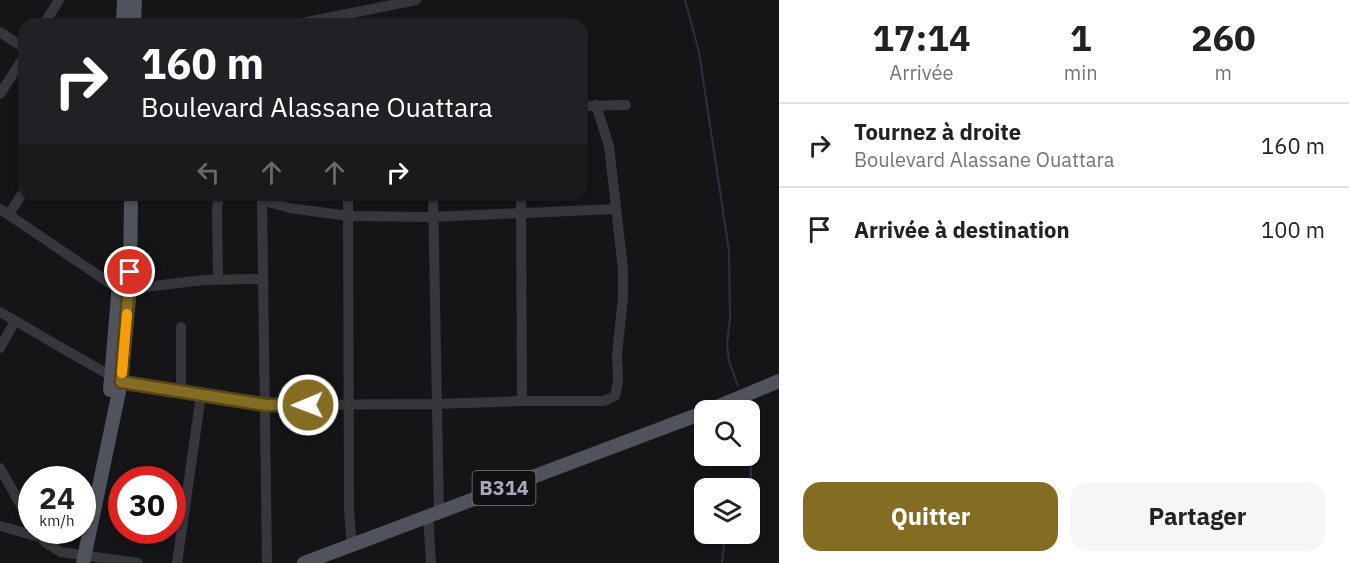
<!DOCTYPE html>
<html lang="fr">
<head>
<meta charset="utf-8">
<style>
	body { margin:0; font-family:"IBM Plex Sans",sans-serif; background:#f6f6f6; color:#222; height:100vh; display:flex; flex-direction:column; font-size:22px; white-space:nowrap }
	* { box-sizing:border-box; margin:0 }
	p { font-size:20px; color:#767676 }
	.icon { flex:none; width:33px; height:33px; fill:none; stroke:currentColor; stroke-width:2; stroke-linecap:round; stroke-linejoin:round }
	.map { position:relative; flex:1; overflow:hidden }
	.sheet { display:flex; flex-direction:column; background:#fff; width:570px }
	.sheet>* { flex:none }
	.banner { position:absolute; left:18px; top:18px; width:570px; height:183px; border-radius:18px; box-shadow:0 2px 4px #0004; background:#202124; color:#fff; overflow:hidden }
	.tools { position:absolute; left:694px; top:400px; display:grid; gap:12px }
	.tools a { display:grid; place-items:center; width:66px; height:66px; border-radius:12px; background:#fff; box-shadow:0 2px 4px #0004; font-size:30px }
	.speed { position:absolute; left:18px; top:466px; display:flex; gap:12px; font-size:30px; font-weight:700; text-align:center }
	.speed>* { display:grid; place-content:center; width:78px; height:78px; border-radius:50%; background:#fff; box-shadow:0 2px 4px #0004; line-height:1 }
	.speed small { font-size:15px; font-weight:400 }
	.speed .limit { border:9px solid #d22; background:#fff; color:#111 }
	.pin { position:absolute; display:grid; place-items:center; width:51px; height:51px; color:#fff; margin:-26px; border:3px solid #fff; border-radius:50%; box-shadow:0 2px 6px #0007 }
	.me { position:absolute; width:66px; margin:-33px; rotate:269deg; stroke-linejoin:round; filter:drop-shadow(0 0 4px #0008) }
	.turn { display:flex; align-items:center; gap:21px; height:126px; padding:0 24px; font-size:27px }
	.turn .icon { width:78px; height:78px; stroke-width:2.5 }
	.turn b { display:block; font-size:42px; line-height:51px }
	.lanes { display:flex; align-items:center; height:57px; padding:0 24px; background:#0003; justify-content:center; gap:30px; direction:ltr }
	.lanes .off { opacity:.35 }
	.eta { display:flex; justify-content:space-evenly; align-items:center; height:102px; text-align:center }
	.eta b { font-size:36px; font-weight:800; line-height:42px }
	.button { display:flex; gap:12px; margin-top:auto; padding:12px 24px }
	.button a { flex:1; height:69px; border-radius:18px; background:#856c23; color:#fff; font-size:24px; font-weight:800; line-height:69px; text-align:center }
	.button a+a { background:#f6f6f6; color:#222 }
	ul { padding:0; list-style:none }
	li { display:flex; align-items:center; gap:18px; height:84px; padding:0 24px; border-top:2px solid #e0e0e0 }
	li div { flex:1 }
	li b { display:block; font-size:22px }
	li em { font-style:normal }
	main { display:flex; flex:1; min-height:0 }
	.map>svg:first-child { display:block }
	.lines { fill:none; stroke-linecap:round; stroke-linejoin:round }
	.stream { stroke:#2a333c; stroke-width:2 }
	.minor { stroke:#36363c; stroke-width:10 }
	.major { stroke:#51535c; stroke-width:14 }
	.route-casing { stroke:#564617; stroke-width:15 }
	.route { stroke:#856c23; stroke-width:10 }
	.slow { stroke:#f59e0b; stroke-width:10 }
	.labels { text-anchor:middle; stroke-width:6; stroke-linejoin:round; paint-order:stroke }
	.shield { fill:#101012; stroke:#797c86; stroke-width:1.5 }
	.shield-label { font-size:20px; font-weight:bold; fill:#a6aab8 }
</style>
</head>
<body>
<main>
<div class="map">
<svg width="779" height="563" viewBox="0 0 779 563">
	<rect width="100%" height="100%" fill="#151517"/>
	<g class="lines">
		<!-- stream -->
		<path class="stream" d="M685,0L699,52L729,251L730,319L727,344L729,361L738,386
			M746,410V411
			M743,489L751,478L750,453
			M722,563L725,534"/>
		<!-- minor -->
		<path class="minor" d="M44,24L59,0
			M297,24L416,0
			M0,32L24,48
			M0,94L24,57
			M582,106L626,105
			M257,195L262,200L290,208L348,216L432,217L615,209
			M348,195L349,511L352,546
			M433,195L439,512
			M521,195L522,401
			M262,200L267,563
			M0,209L120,290L203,280L263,279
			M9,214L24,191
			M218,280L217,208L219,195
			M0,312L121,382L266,405L436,404L522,401H604L615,396L618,381L617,354L623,298V269L609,146L596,105
			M181,327V392
			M0,348L15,321
			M0,468L32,525
			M428,515L431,563
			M0,526L40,537
			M35,531L46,543L61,552L138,563
			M177,563L201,395"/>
		<!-- major -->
		<path class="major" d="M123,24L124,0
			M134,24L135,0
			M110,390L121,260
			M707,411L779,381
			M83,563L121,382L130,288L131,195
			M304,563L705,412"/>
	</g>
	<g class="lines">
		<defs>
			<path id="route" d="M130,272L121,382L266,405H308"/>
		</defs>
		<!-- route casing -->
		<use href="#route" class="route-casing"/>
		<!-- route -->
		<use href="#route" class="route"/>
		<!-- slow -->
		<path class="slow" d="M122,373L127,314"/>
	</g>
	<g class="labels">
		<!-- shield labels -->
		<rect class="shield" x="472.5" y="471" width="63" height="34" rx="4.5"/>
		<g class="shield-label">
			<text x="504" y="495">B314</text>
		</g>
	</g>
</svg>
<div class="tools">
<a><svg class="icon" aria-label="search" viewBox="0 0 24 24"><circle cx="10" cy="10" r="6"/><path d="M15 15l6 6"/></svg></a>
<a><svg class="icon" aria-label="layers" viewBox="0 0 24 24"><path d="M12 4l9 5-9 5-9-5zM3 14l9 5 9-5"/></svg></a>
</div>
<div class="speed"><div>24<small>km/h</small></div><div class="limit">30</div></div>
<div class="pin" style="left:130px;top:272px;background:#d93025"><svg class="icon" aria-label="arrive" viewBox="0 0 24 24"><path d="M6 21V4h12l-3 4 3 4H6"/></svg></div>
<svg class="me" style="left:308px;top:405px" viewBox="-20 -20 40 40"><circle r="17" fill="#856c23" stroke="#fff" stroke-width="3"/><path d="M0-11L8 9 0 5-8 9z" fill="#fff"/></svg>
<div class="banner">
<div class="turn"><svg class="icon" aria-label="right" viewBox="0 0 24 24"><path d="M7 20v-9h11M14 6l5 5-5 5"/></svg><div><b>160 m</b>Boulevard Alassane Ouattara</div></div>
<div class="lanes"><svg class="icon off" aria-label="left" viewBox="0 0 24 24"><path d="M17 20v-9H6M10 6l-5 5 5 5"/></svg><svg class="icon off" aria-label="ahead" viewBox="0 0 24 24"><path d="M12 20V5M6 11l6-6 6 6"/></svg><svg class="icon off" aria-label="ahead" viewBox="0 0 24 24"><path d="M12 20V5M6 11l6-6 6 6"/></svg><svg class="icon" aria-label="right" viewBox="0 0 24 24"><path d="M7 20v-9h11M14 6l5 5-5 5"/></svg></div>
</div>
</div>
<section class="sheet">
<div class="eta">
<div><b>17:14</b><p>Arrivée</p></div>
<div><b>1</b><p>min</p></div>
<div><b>260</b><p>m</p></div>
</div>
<ul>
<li><svg class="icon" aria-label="right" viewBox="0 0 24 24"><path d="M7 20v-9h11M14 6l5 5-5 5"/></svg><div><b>Tournez à droite</b><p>Boulevard Alassane Ouattara</p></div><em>160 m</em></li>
<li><svg class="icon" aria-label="arrive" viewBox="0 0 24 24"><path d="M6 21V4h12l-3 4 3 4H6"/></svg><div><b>Arrivée à destination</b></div><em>100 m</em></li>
</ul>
<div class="button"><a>Quitter</a><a>Partager</a></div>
</section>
</main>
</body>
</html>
